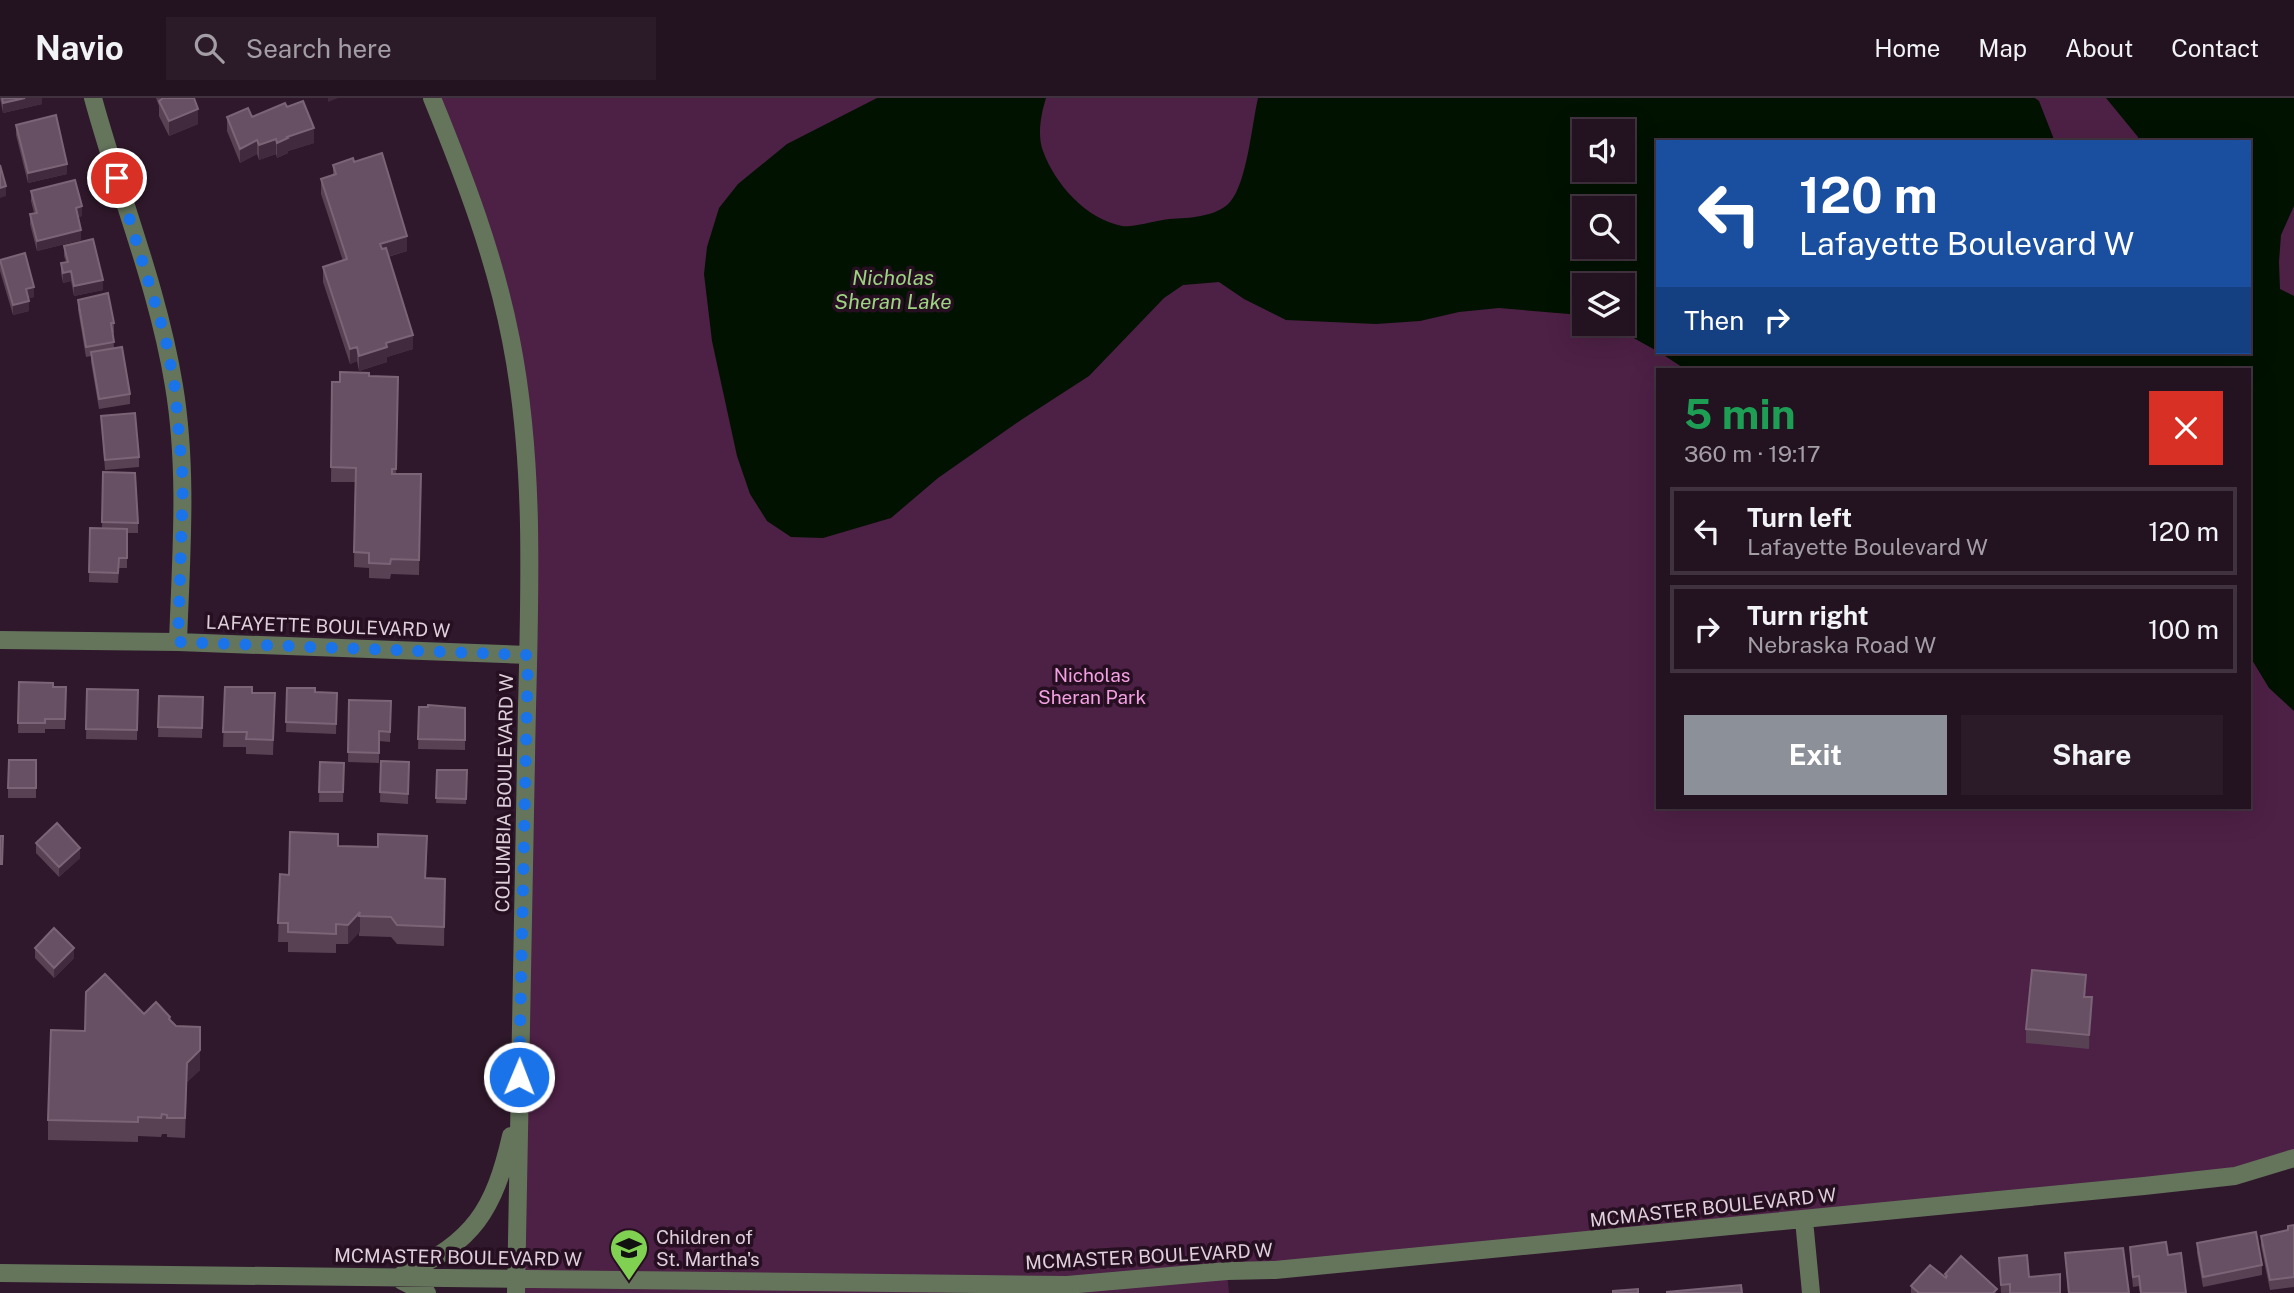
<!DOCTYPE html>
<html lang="en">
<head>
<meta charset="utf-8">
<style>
	body { margin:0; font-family:"Public Sans",sans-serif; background:#2b1b29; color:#f1f3f6; height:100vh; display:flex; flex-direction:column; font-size:26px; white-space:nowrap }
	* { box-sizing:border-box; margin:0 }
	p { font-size:23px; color:#a39ea5 }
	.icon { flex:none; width:38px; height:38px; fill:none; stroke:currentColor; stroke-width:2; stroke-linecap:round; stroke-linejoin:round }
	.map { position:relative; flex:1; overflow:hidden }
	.drawer { position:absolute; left:1656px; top:270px; width:595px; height:441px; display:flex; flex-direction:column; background:#231220; border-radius:0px; box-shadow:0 7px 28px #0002,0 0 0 2px #40323e }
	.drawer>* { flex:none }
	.top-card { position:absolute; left:1656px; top:42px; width:595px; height:214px; border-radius:0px; box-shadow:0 7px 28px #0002,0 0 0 2px #40323e; background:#1a4fa0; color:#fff; overflow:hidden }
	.buttons { position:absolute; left:1572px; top:21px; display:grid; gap:14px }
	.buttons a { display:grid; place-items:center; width:63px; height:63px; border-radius:0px; background:#231220; box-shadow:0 7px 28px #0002,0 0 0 2px #40323e; font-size:35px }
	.pin { position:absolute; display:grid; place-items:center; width:60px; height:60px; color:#fff; margin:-30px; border:4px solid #fff; border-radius:50%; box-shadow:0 2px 7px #0007 }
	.me { position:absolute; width:77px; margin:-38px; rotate:1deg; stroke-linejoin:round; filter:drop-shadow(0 0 5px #0008) }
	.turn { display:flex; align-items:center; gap:24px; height:147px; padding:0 28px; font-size:32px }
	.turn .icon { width:91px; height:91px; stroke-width:2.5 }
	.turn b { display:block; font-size:49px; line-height:60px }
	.then { display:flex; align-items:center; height:66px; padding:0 28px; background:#0003; gap:14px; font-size:26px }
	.round { display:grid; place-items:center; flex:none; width:74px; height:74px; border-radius:0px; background:#2b1b29 }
	.head { display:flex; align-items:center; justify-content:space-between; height:119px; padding:0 28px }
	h1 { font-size:42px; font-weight:700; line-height:52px; color:#1e9e55 }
	.button { display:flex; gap:14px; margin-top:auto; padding:14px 28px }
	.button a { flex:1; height:80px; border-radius:0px; background:#8c9099; color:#fff; font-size:28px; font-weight:700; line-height:80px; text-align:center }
	.button a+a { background:#2b1b29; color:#f1f3f6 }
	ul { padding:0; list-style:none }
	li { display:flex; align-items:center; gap:21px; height:88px; margin:0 14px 10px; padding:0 14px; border:4px solid #40323e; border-radius:0px }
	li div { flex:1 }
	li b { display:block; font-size:26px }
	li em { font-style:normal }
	header { display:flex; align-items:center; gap:42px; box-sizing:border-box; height:98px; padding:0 35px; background:#231220; border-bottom:2px solid #40323e }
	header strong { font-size:33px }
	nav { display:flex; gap:38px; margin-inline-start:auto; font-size:24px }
	.search { width:490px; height:63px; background:#2b1b29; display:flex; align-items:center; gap:18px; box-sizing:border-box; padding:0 24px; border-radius:0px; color:#a39ea5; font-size:26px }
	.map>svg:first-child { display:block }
	.green { fill:#4d2045; fill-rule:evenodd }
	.water { fill:#021200; fill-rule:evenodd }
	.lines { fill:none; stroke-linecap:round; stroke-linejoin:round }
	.minor { stroke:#64755c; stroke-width:18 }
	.wall { fill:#594154 }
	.shaded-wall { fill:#422a3e }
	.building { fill:#675063; stroke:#7a6476; stroke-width:2 }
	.route { stroke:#1a73e8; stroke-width:12; stroke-dasharray:0 21.6 }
	.labels { text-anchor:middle; stroke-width:7; stroke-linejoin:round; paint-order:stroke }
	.street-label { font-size:19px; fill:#dfcfdb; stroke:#250f21 }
	.park-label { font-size:19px; fill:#f3a1e2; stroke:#250f21 }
	.poi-label { font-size:19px; fill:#dfcfdb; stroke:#250f21; text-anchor:start }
	.water-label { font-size:21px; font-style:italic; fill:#9dd481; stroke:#250f21 }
</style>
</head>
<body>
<header>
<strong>Navio</strong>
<div class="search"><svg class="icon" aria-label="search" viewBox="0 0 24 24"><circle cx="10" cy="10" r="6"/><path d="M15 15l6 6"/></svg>Search here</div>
<nav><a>Home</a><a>Map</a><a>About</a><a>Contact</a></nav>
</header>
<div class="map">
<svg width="2294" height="1195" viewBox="0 0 2294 1195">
	<rect width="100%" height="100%" fill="#2f182b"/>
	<!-- green -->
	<path class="green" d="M432,0H2294V1058L2235,1078L1227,1174L1229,1195H516L528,398L492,166ZM1584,33H1622V72H1584ZM1657,44H2249V254H1657ZM1584,110H1622V149H1584ZM1584,187H1622V226H1584ZM1657,271H2249V709H1657Z"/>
	<!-- water -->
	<path class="water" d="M877,0H1046C1041,16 1037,37 1043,53C1055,86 1086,121 1122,128C1131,130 1158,122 1170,121C1188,120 1217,119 1230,104C1247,85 1252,26 1258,0H2035L2039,3L2055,44H1657V253L1621,233L1600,226H1622V187H1584V220L1569,216L1499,210L1459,214L1420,223L1376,226L1286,222L1244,201L1219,184L1183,187L1164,200L1089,278L1021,322L938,380L891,420L823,440L791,439L767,423L750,396L737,358L712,243L704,176L707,149L719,110L738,86L787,46ZM1584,33H1622V72H1584ZM1584,110H1622V149H1584Z
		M2106,0H2294V108L2281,137L2279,164L2280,191L2294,198V613L2269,590L2249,557V271H1685L1659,254H2249V44H2139L2138,39Z"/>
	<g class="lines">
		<!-- minor -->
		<path class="minor" d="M93,0C119,96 158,189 174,288C188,372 181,459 178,544
			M432,0C464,78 495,159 511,242C538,379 528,522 526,661C522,839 519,1017 516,1195
			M0,542L178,544L528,557
			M1804,1122L1811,1195
			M0,1175L1067,1187L1227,1173L1275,1172L2144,1088L2235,1078L2294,1060
			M403,1176C474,1144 494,1112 511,1038
			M402,1183L427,1195"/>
	</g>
	<!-- wall -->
	<path class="wall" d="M0,0H42V6L3,15Z
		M156,0H194L198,26L169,38L159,18V8Z
		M287,9L314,45L288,53V55L277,60L276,56L259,62L257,56L240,65L227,33V19H252Z
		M16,27L67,76L28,85L16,37Z
		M354,64L407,153L388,159L413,251L387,259V264L359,273L357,263L350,266L323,184V169L343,163L321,96V81L333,77V67Z
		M31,93L82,118L78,119L81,142L37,153L30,126V116L34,115L31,103Z
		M64,148L103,192L74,198L71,183L63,185L61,175V165L66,164L64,158Z
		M0,162L34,199L29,200V213L13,217L0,173Z
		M78,202L114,225V235H113L114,250L130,296V306L99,311L91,264V258L86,259L78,212Z
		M369,278L398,279L396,376H421L419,477L391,476L390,481L369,480V470L354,469L355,384H331L332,284H340Z
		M101,318L139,359V369L105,372Z
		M103,374L138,425V435H127V470H119L118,485L89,484L90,430L102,431Z
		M19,584L53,589H66L65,631H45V635H18Z
		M225,589L252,595H275L273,657L246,656V649H223Z
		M287,590L315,594L337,595L336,636L286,634Z
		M87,591L138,592L137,642L86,641Z
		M159,598L203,599L202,640L158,639Z
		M349,602L391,603L390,644L379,643V665L348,664Z
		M419,609L465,610V652L418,651Z
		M36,662V700H8V690Z
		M381,663L409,664L408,706L380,704Z
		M320,664L344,665L343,704H319Z
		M437,672H467L466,706L436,705Z
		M36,745L80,760L59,779L36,755Z
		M338,748L427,757L426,780L445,781L444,848L397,846L391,839L359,838V834L348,846H336V855L288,854V844H278L280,776L289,777Z
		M35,850L74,860L54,880L35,860Z
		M2086,892L2085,899L2092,914L2089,951L2026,945V931Z
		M144,916L170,923L200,972L187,984L185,1040L167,1039V1036H162L161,1039L138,1038V1044L48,1042V1022Z
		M2294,1127V1189L2270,1192L2261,1148V1138L2288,1132V1128Z
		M2197,1145L2262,1167V1177L2203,1189L2197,1155Z
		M2130,1149L2168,1157L2186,1195H2140L2139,1188L2133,1189L2130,1159Z
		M2065,1155L2129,1195H2068Z
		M1999,1160L2029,1179L2060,1195H2001Z
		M1945,1176L1997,1195H1911V1188L1945,1179Z"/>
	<!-- shaded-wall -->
	<path class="shaded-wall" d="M25,0H42V6L3,15V5Z
		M328,0H338L328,4Z
		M198,11V26L169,38V23Z
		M314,30V45L288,53V55L277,60V45L287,39Z
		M276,41V56L259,62V47Z
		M257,42V56L240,65V51Z
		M67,66V76L28,85V75Z
		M6,88V98L0,100V90Z
		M82,108V118L76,120V110Z
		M81,132V142L37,153V143Z
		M407,138V153L380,161V146Z
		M71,173V183L63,185V175Z
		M103,182V192L74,198V188Z
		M34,189V199L26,201V191Z
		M29,203V213L13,217V207Z
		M413,237V251L387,259V264L359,273V258L386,245Z
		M357,249V263L350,266V251Z
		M80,750V760L59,779V769Z
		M360,814V834L348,846V827Z
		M74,850V860L54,880V870Z
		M2092,899V914L2089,951V937Z
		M200,929V972L187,984L185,1040L187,965Z"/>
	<!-- building -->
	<path class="building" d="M2,0H25L3,5Z
		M162,0H194L198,11L169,23L159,3L162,1Z
		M303,3L314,30L287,39L288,40L277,45L276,41L259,47L257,42L240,51L227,19L248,10L252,19L285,5L287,9Z
		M56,17L67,66L28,75L16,27Z
		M382,55L407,138L380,146L382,151L386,150L413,237L386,245L387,249L359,258L357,249L350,251L323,169L347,161L321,81L336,76L333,67L353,60L354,64Z
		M0,67L6,88L0,90Z
		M75,82L82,108L76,110L81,132L37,143L30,116L37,115L31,93Z
		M93,141L103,182L74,188L71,173L63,175L61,165L68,164L64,148Z
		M25,155L34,189L26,191L29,203L13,207L0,162Z
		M108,195L114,225H111L114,244L86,249L78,202Z
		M122,249L130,296L99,301L91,254Z
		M340,274L369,275V278L398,279L396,371H392V376H421L419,462L391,461L390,466L369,465V455L354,454L356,370L331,369L332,284H340Z
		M135,315L139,359L105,362L101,318Z
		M103,374L135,375L138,425L102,424Z
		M90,430L127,431V460H119L118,475L89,474Z
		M19,584L53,585V589H66L65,621H45V625H18Z
		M225,589H252V595H275L273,642L246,641L247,634H223Z
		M287,590H315V594L337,595L336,626L286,624Z
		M87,591L138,592L137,632L86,631Z
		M159,598L203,599L202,630L158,629Z
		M349,602L391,603L390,634L379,633V655L348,654Z
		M428,607L465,610V642L418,641L419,609H428Z
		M9,662H36V690H8Z
		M381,663L409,664L408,696L380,694Z
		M320,664L344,665L343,694H319Z
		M437,672H467L466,701L436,700Z
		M57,725L80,750L59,769L36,745Z
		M290,734L338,736V748L378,749V736L427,738L425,780L445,781L444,829L397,827L391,819L359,818L360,814L348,827L336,826V836L288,834V825H278L280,776L289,777Z
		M0,738H3L2,766H0Z
		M54,830L74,850L54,870L35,850Z
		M2032,872L2086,877L2084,899H2092L2089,937L2026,931Z
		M105,876L144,916L156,904L170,919L169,921L176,928L200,929V952L187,965L185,1020H167V1017L162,1016L161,1020L138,1019V1024L48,1022L51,932L85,933L86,894Z
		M2294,1127V1179L2270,1182L2261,1138L2288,1132V1128Z
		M2256,1134L2262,1167L2203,1179L2197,1145Z
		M2166,1144L2168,1157L2181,1155L2186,1195H2141L2139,1178L2133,1179L2130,1149Z
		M2123,1150L2129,1195H2069L2065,1155Z
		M2027,1157L2029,1179L2060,1176V1195H2010V1186L2001,1187L1999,1160Z
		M1961,1158L1997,1191L1993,1195H1919L1911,1188L1930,1167L1946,1180L1947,1178L1945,1176Z
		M1741,1187L1742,1195H1667V1194Z
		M1638,1191V1195H1613V1193Z"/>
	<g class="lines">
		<!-- route -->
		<path class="route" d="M117,80L165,238L175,290L183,384L178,544L528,557L519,979"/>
	</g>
	<!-- icons -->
	<defs>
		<symbol id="school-pin" viewBox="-11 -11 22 30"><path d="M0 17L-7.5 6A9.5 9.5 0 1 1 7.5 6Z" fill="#80d051" stroke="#250f21"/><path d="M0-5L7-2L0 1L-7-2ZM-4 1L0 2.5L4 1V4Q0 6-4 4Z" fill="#111"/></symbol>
	</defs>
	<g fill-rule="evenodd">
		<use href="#school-pin" x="607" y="1128" width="44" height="60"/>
	</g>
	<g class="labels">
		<!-- street labels -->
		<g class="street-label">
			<text transform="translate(328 528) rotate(2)" y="7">LAFAYETTE BOULEVARD W</text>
			<text transform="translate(504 695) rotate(-89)" y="7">COLUMBIA BOULEVARD W</text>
			<text transform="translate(1713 1109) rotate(-6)" y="7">MCMASTER BOULEVARD W</text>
			<text transform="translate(1149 1158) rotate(-3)" y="7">MCMASTER BOULEVARD W</text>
			<text transform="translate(458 1159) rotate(1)" y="7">MCMASTER BOULEVARD W</text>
		</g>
		<!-- park labels -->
		<g class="park-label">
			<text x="1092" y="584">Nicholas<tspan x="1092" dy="22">Sheran Park</tspan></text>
		</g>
		<!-- poi labels -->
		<g class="poi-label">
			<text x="656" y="1146">Children of<tspan x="656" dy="22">St. Martha's</tspan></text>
		</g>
		<!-- water labels -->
		<g class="water-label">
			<text x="893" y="187">Nicholas<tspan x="893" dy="24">Sheran Lake</tspan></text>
		</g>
	</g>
</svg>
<div class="buttons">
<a><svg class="icon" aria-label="sound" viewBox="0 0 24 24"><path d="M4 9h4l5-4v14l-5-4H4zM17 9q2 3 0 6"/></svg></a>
<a><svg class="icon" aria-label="search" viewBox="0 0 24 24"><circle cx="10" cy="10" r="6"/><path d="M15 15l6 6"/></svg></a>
<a><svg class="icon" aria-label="layers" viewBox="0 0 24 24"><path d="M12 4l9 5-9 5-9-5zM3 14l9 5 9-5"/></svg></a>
</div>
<div class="pin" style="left:117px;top:80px;background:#d93025"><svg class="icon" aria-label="arrive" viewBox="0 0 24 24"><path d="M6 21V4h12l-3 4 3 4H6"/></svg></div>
<svg class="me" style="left:519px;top:979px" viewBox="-20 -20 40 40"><circle r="17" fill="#1a73e8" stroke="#fff" stroke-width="3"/><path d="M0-11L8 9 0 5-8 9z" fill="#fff"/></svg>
<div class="top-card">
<div class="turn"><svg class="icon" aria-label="left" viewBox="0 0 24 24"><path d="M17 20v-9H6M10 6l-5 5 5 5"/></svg><div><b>120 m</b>Lafayette Boulevard W</div></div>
<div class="then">Then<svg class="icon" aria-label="right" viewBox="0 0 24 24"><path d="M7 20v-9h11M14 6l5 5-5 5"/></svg></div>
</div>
<section class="drawer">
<div class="head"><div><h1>5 min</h1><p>360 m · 19:17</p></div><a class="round" style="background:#d93025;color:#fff"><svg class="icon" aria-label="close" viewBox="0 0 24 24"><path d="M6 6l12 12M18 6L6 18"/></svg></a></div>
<ul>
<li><svg class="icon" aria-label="left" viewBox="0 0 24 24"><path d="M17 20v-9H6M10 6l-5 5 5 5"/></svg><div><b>Turn left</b><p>Lafayette Boulevard W</p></div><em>120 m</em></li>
<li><svg class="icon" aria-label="right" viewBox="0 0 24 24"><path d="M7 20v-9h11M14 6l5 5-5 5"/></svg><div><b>Turn right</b><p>Nebraska Road W</p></div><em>100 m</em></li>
</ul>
<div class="button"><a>Exit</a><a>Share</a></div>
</section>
</div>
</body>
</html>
